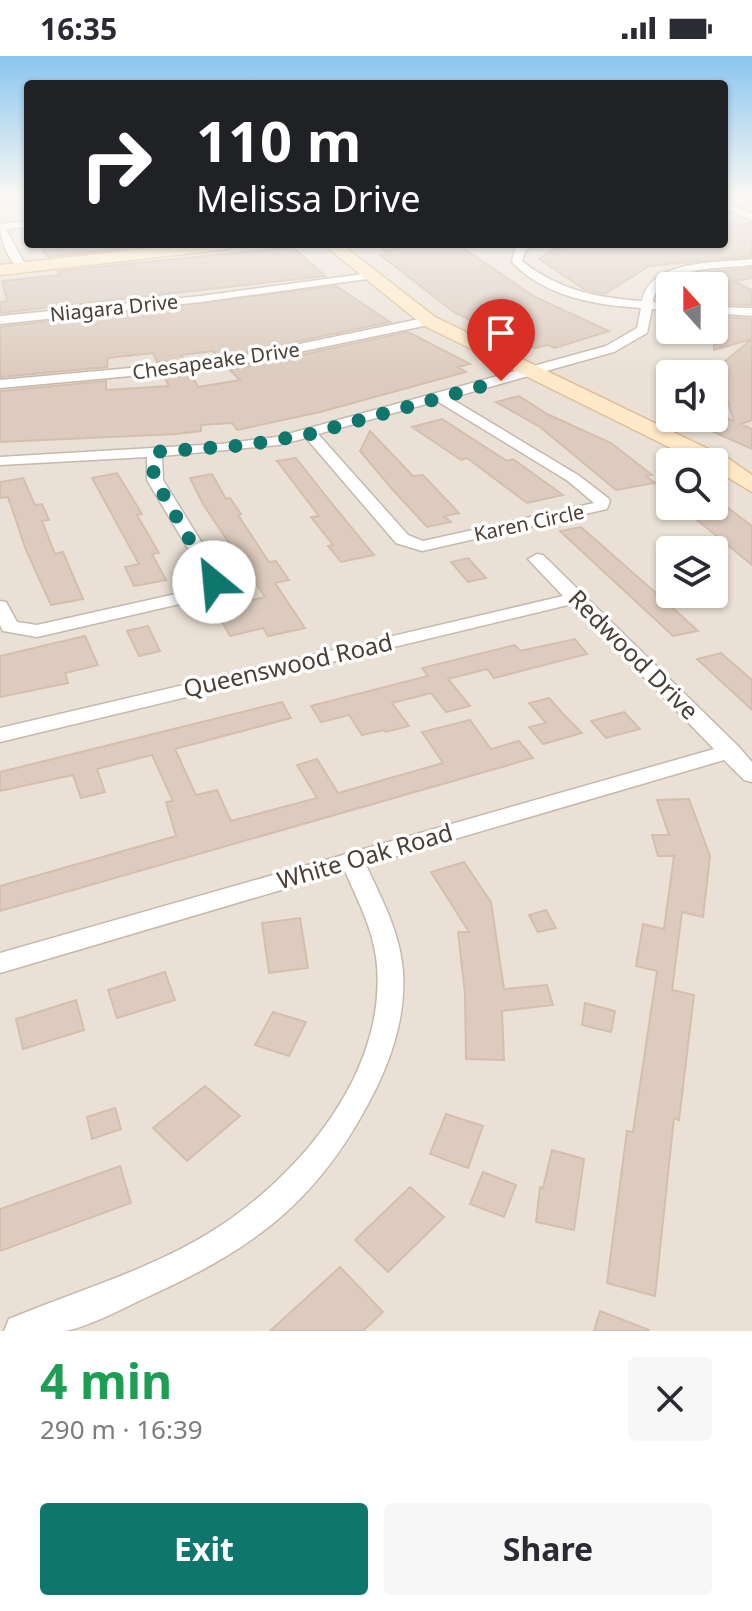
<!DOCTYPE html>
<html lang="en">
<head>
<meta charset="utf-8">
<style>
	body { margin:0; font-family:"Noto Sans",sans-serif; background:#f7f7f7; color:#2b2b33; height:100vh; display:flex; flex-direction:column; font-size:30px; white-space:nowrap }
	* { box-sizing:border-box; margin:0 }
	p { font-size:26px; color:#7c7c81 }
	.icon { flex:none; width:44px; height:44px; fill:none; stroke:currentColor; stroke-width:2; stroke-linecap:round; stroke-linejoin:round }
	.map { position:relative; height:1275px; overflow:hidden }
	.sheet { display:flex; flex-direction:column; background:#fff; flex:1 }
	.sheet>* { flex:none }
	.top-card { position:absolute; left:24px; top:24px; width:704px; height:168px; border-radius:8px; box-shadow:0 2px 6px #0004; background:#202124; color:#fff; overflow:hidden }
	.needle { width:52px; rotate:339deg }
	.fabs { position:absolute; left:656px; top:216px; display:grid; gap:16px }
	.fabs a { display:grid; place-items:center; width:72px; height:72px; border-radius:8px; background:#fff; box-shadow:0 2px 6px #0004; font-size:40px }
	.pin { position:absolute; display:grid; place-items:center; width:68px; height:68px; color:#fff; margin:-82px -34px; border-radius:50% 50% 50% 0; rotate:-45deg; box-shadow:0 0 8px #0007 }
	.pin .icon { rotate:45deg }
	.me { position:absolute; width:88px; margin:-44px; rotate:332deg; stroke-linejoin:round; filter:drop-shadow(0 0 6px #0008) }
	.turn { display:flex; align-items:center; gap:28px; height:168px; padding:0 40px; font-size:36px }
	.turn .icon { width:104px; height:104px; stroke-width:2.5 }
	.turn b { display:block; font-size:56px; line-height:68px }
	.round { display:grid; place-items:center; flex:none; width:84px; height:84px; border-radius:8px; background:#f7f7f7 }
	.headline { display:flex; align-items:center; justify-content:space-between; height:136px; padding:0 40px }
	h1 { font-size:48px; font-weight:700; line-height:60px; color:#1e9e55 }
	.cta { display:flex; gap:16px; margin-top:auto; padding:16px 40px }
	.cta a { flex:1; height:92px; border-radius:8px; background:#0f766e; color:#fff; font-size:32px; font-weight:700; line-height:92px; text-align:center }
	.cta a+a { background:#f7f7f7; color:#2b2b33 }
	.status { display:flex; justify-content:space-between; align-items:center; height:56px; padding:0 40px; background:#fff; direction:ltr }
	.status svg { height:22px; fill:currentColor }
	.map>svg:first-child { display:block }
	.residential { fill:#eae0d5; fill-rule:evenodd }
	.building { fill:#dccbbe; stroke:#d4bfae; stroke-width:2 }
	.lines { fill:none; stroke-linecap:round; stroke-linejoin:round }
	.street-casing { stroke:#c5b8ac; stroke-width:3 }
	.secondary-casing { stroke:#debe94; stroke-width:3 }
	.street { fill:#fff; fill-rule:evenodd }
	.secondary { fill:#ffe9c8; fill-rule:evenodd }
	.route { stroke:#0f766e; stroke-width:14; stroke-dasharray:0 25.2 }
	.labels { text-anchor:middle; stroke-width:7; stroke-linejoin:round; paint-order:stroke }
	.far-street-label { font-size:20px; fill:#4a3e35; stroke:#fff }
	.street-label { font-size:24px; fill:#4a3e35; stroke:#fff }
</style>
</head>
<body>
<div class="status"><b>16:35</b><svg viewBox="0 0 49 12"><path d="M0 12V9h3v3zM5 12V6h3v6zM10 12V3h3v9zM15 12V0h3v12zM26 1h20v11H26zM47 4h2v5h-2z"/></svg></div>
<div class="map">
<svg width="752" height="1275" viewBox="0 0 752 1275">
	<rect width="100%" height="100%" fill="#f5efe7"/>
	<!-- residential -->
	<path class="residential" d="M0,140H28V188H724V140H752V1275H0ZM670,230H714V274H670ZM670,318H714V362H670ZM670,406H714V450H670ZM670,494H714V538H670Z"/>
	<!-- building -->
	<path class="building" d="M752,167V200L649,210L605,238L584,233L539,203L554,193L592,188H724V169Z
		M67,188H161L48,201L41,191Z
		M399,188H457L535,241L609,275L555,292L548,289L535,292L502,279L455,257L380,199L389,198L383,194L399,192Z
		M293,191L325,220L0,257V246L7,245L2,225L60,219L58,215Z
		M752,212V222L734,225L752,234V249L714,248V227L697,218Z
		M336,230L390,266L228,300L218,301L213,295L181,299L184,304L157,306L153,297L108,302L107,311L0,321V271Z
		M714,260L752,263V364L741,368L752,373V393L698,369L722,360L734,365L717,312L752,283L714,294Z
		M408,276L470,308L458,311L466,316L320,356L237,374L232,367L201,369V375L176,378L0,386V335L106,325V334L169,330L164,320L191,317L198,331L240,324L230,314Z
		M519,340L547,358L611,387L652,419L646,420L655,427L616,434L540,371L496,346Z
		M442,363L507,405L513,403L563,439L527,447L467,402L461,404L412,371Z
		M370,375L413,420L423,419L459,457L444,460L451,466L427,471L392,433L360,395Z
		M296,402L329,444L374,499L341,506L328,490L333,489L311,461L319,460L277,405Z
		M117,417L142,458L137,459L159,497L152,498L166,524L134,530L125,511L139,508L92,422Z
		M212,418L226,443L230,442L241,458L238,459L269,506L276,505L289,524L275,527L305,572L268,580L263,572L230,580L215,553L265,541L203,448L190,422Z
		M23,422L35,449L42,448L49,464L42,465L55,498L63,496L83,543L51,549L26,494L8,441L0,442V426Z
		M720,446L752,470V509L685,454Z
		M581,471L665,545L698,575L673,580L560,475Z
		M468,502L486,522L468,526L451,506Z
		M148,570L160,595L139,600L127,575Z
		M85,580L98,609L65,617L68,627L0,641V600Z
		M575,583L587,598L494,622L487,613L448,623L470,650L446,656L431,637L392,647L409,670L386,676L384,674L362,679L349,659L321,666L311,650L428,620L422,612L515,589L520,595Z
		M721,597L752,624V654L697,603Z
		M549,642L566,661L582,677L543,688L529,671L546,667L529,647Z
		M282,646L291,662L175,693L196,739L217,734L231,765L317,742L297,709L317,703L338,737L443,707L422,676L470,664L491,693L519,685L533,702L0,855V830L176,780L166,746L173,745L152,699L97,713L105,736L81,742L73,719L0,735V716Z
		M624,656L640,673L606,682L591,665Z
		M689,743L710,800L703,861L682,856L672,934L694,939L679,1064L674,1062L655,1240L607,1227L627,1075L633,1076L657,915L636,910L643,868L664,873L674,800H658L652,779H669L657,744Z
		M464,806L491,846L504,933L547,929L553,949L502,955L504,1004L466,1003L465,938L458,876H469L431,816Z
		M546,854L556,872L538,876L529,859Z
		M300,862L308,912L269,917L262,867Z
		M165,916L175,944L117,962L108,934Z
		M76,944L84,974L23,993L16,963Z
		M585,947L615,955L611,976L582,969Z
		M273,956L306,966L289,1000L255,989Z
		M205,1030L240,1060L187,1105L153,1072Z
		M115,1052L121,1073L92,1083L87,1061Z
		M446,1058L483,1070L468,1112L430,1098Z
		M552,1094L584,1103L574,1174L536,1166L540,1131L543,1132Z
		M120,1110L131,1147L0,1195V1153Z
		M483,1116L516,1129L504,1161L470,1148Z
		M410,1131L444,1161L388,1216L355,1184Z
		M340,1211L383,1256L363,1275H270Z
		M600,1255L649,1274V1275H594Z"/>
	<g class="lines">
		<defs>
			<path id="street" d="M724,146L752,158V164L724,152Z
				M28,165V171L6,173L27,212L22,215C9,207 0,184 0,168Z
				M524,188H538L525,195L522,205C558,234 597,242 642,245C650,203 718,207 752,203V209C722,213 659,209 653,246L670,248V254L652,253L647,277L614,296L450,342L578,419L608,442L610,445L607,453L422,495L396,487L306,382L278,389L162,400L163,424L223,521L218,535L201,543L37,581L3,575L0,569V545L6,546L17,566L37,569L189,535L204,528L205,521L147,424V401L0,409V401L220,388L277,381L606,290L637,272L641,252C595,249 545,241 512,206L515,193ZM437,345L568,425L594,447L423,485L408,479L318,378Z
				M370,217L374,218V222L201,246L0,268V260L201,240Z
				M714,251L752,252V260L714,257Z
				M429,261L435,265L433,268L228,311L0,332V324L228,303Z
				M537,498L543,499L738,690L752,706V726L744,724L724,704L366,809C382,844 401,878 403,917C406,964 389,1010 367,1050C312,1152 247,1196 143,1243C120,1254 90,1270 65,1275C46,1275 23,1275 4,1275L9,1263C76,1235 147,1215 209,1177C299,1122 391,1013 376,901C372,871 357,843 345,815L0,917V897L714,693L572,548L0,686V672L563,540L528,503Z"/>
			<path id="secondary" d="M188,188H237L229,193L0,219V209Z
				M323,188H341L435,261L729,403L752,419V436L714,413V406H699L423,269Z"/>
		</defs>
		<!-- street casing -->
		<use href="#street" class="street-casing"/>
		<!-- secondary casing -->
		<use href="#secondary" class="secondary-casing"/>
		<!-- street -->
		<use href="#street" class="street"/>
		<!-- secondary -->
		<use href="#secondary" class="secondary"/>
	</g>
	<!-- sky -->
	<linearGradient id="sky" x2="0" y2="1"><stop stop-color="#8ac6ef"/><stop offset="0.44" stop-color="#faf8f4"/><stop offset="1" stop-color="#faf8f4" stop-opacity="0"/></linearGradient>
	<rect width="752" height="319" fill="url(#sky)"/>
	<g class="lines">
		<!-- route -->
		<path class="route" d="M214,526L155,424L153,413L155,396L247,389L310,378L501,325"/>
	</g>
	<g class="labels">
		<!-- far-street labels -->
		<g class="far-street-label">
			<text transform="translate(114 252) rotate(-6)" y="7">Niagara Drive</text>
			<text transform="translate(216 305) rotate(-8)" y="7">Chesapeake Drive</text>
			<text transform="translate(529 467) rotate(-12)" y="7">Karen Circle</text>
		</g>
		<!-- street labels -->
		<g class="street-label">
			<text transform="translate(633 599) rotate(45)" y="8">Redwood Drive</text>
			<text transform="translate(288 610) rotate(-13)" y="8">Queenswood Road</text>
			<text transform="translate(365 801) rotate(-16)" y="8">White Oak Road</text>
		</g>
	</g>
</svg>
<div class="fabs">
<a><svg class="needle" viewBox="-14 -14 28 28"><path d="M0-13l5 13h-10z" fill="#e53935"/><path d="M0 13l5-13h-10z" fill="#7c7c81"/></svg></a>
<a><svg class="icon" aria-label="sound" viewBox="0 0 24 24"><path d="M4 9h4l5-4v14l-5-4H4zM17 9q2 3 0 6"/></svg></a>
<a><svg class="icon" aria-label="search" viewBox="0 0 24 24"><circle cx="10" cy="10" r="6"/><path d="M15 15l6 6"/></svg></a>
<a><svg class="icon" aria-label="layers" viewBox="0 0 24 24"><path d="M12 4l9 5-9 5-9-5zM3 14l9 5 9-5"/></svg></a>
</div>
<div class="pin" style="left:501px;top:325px;background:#d93025"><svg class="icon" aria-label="arrive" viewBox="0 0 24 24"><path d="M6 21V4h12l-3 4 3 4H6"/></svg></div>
<svg class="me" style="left:214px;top:526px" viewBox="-20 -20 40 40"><circle r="19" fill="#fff"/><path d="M0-13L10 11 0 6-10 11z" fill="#0f766e"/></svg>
<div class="top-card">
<div class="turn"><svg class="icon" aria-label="right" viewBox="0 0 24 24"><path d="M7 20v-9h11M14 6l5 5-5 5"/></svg><div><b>110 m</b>Melissa Drive</div></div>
</div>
</div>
<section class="sheet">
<div class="headline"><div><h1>4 min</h1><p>290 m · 16:39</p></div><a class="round"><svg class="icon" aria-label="close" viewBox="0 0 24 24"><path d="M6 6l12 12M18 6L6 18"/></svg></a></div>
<div class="cta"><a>Exit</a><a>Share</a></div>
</section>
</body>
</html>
